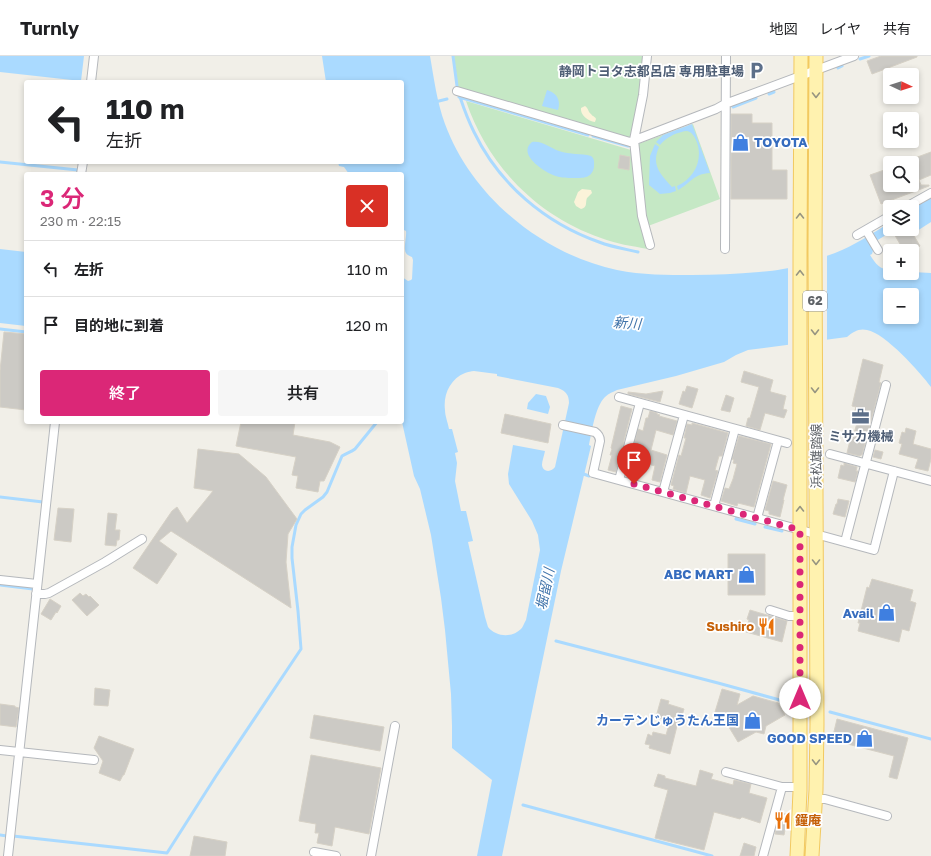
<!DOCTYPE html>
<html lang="ja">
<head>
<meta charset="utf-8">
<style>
	body { margin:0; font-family:"Golos Text","Noto Sans JP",sans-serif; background:#f6f6f6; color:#202124; height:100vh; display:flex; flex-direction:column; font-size:15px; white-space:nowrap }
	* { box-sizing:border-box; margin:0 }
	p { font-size:13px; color:#757577 }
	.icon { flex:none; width:22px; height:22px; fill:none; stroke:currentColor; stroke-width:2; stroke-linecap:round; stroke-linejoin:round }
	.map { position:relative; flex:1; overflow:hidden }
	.panel { position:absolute; left:24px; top:116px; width:380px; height:252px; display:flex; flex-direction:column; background:#fff; border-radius:4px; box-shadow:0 2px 6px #0003 }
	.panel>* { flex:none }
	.top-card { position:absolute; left:24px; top:24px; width:380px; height:84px; border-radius:4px; box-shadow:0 2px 6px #0003; background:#fff; color:#202124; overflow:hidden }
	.needle { width:26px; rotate:94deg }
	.tools { position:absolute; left:883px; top:12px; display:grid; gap:8px }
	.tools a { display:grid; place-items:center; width:36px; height:36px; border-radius:4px; background:#fff; box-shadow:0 2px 6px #0003; font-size:20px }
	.pin { position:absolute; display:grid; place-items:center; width:34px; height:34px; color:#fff; margin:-41px -17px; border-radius:50% 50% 50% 0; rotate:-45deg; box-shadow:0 0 4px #0007 }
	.pin .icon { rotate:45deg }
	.me { position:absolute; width:44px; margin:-22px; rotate:0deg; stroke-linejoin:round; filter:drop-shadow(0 0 3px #0008) }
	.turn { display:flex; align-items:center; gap:14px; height:84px; padding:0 16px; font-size:18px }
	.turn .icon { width:52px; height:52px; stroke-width:2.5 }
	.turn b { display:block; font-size:28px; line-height:34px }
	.round { display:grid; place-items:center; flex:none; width:42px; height:42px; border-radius:4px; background:#f6f6f6 }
	.overview { display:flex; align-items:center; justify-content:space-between; height:68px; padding:0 16px }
	h1 { font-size:24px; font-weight:600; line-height:30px; color:#db2777 }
	.action { display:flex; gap:8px; margin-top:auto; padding:8px 16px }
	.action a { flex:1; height:46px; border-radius:4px; background:#db2777; color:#fff; font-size:16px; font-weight:600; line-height:46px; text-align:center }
	.action a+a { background:#f6f6f6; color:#202124 }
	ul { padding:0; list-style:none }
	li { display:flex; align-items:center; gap:12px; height:56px; padding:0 16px; border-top:1px solid #e0e0e0 }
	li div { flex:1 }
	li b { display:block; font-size:15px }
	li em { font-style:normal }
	header { display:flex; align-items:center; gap:24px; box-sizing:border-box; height:56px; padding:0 20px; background:#fff; border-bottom:1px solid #e0e0e0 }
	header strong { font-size:19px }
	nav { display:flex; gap:22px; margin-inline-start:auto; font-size:14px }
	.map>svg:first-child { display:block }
	.green { fill:#c5e8c5 }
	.sand { fill:#fbf3d9 }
	.water { fill:#aadaff; fill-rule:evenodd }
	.pier { fill:#f1efe8 }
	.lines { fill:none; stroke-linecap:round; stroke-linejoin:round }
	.stream { stroke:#aadaff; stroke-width:3 }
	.building { fill:#cccac5; stroke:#d6d1c6 }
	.street-casing { stroke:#b5b8bc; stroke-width:10 }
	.primary-casing { stroke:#f2c960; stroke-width:15 }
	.street { stroke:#fff; stroke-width:8 }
	.primary { stroke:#fff2af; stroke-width:13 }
	.oneway { stroke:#979581 }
	.route { stroke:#db2777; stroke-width:7; stroke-dasharray:0 12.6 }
	.labels { text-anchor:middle; stroke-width:3.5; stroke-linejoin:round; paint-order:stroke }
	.shield { fill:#fff; stroke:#8f9295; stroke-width:1 }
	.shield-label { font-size:12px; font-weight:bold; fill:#5f6368 }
	.service-label { font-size:13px; font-weight:bold; fill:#4e5e75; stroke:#fff; text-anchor:end }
	.shop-label { font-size:13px; font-weight:bold; fill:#366cbe; stroke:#fff; text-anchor:end }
	.street-label { font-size:13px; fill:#5f6368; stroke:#fff }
	.food-label { font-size:13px; font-weight:bold; fill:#c56008; stroke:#fff; text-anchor:end }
	.water-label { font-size:14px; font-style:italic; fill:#4174aa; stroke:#fff }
</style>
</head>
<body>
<header>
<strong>Turnly</strong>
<nav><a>地図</a><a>レイヤ</a><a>共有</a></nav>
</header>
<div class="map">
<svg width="931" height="800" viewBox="0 0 931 800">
	<rect width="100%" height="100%" fill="#f1efe8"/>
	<!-- green -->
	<path class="green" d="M454,0H643L639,39L630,82L458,31Z
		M466,45L631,94L638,161L642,176L648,193C632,190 616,188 601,182C537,160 488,110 466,45Z
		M693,68L720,143L648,170L646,160L638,88Z"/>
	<!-- sand -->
	<path class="sand" d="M585,50C589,53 588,56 591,58C593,61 595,60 596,63L595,66C588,65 580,59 581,52Z
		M582,133L591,134L592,137L587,142C585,147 588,151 581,153L576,150L574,146L578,136Z"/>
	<!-- water -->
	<path class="water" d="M0,0H84L81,25L0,16Z
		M322,0H430C434,23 437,46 445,68C472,141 542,198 617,214C642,219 667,219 692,219C715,219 737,218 759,216C767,215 775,215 783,213C791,212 798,209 806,206C815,203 825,201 835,197C854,190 872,177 890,167V173H896L876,185L872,198L870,199C876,208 879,213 890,214V217H912V216L931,217V331C920,316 885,277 867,274C859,272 853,276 847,281L748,294L736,299L724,306L676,320L617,334C613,336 609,337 605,341C595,351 592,375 589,389L591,390L561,515L502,800H477L492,724L452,692V670L451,638L445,574L441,542L431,479L420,433L414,420L402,366V221L408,225L411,224L412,223L413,204L412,201C410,200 407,199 406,197C403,192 407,180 406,175L404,174L402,175V118H349L344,111L339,110L338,106H402V26H326ZM890,239H912V261H890ZM474,315L497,318V320L558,332C566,335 569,339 569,347L555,411C552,416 543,417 542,409C542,405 544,400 545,395L513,389L508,418L509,428L532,465L538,479L540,494L526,564C524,567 523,571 521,573C512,582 496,581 488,571C487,568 486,564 485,561L468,486L473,485L466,455H461L455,425L457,407L455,397L458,396L452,373H449C448,367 445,360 445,354C443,339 450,323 465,317C468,316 471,315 474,315Z
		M547,34C557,37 561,44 558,54L542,50Z
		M692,68L710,117C693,118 691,127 678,134L677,130C695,122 704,102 696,84C694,80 692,76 687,75C683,75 679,77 675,78C669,81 665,83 660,89L656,86L663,79Z
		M532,86C541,84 551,92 559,95C570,99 581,97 591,100C595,103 594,107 594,111C592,122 584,122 575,122C567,122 560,122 553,119C543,115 517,98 532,86Z
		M655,88L659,91C651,109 660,118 672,131L675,130L676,135L670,137L660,138L649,129L650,100Z
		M931,142V166L917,175L912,167V153Z
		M0,193L26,196V270L0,267Z
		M536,338L546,340L550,351L548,358L527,353L528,347Z"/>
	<!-- pier -->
	<path class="pier" d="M827,198V285L788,291V210Z"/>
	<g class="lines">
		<!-- stream -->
		<path class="stream" d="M453,0L457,30
			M860,3L869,0
			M838,12L842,10
			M769,38L774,36
			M459,41L588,79
			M460,41C464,53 468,64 474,76C499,128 545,167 599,186C612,191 625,193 638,196
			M435,46L447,43
			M733,51L756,42
			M593,80L628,90H629
			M0,106L78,114
			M0,273L26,276
			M581,417L589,420
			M0,441L43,446
			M734,459L737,460L736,463L755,468
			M765,471L782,475
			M0,529L33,533V532
			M556,585L718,627L787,646
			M830,656L931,683
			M523,749L712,800
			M0,779L7,780
			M13,780L167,797L216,720L301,593L298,555L292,502V491L296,469L301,458L305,454L323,441L327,436L342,400C347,397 351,396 355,393L377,366"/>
	</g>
	<!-- building -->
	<path class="building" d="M881,0H917V1L872,18L867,5Z
		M731,58H752V67H772V114H787V143H731Z
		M931,96V119L919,124L921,129H929V130L881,148L870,119L890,112V129H912V103Z
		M620,99L630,101L629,114L618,112Z
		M897,173H910L920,190L912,195H904L893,176Z
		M4,276L26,278V354L0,351V315Z
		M863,303L883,309L879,326L881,327L873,357L862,399H861L860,400L847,397L851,380L853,381L857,367L854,366L855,361L853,360L856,351L852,350Z
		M744,315L773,324L770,335L771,336L786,340L783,353L787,354L784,362L765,357L760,374L746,370L748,362H750L759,331L741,326Z
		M687,330L698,333L692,352L679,348L683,335L685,336Z
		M663,335L660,346L628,338V336L646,338Z
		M726,339L734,342L730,356L721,354Z
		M621,350L632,353L616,416L608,414L612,399H610L612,393L611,392Z
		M650,355L657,357V358L660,359L659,360L677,365L673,379L656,374L651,394L667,399L660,426L652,424L655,410L630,403L638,373L643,375L646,362H648Z
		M505,358L551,368L548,387L501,377Z
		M241,366H295L293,379L330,386L340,391L324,425H320L318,436L296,432L298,420L292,419L296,401L236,390Z
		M692,367L728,377L722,400H719L715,414L718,415L710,442L701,439L705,424L690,420L686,437L673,433L674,430L671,429L679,399L681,400L686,382H684L687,368L692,369Z
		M906,372L916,375L913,388L931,393V403L928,415L915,412L918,403L899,398L902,388L899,387L902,376L905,377Z
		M739,380L771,388L754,451L738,447L737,450L721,445L725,432L729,433L733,423L737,408L733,407L734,404L732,403Z
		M198,393L239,398L266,421L297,463L288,478L286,506L291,552L171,475L159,485L177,498L157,528L133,512L172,455L177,451L187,467L213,435L194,432Z
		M875,394L883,396L881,403L873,401Z
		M844,407L857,411L856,415H858L855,426L838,422L841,409L844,410Z
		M773,425L787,429L783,444H784L780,461L769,458V455L765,454Z
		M838,443L849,445L845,461L833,458L836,448H837Z
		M58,452L74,453L71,486L54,484Z
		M108,457L117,458L115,474H120L119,484H117L116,490L105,489Z
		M728,498H765V539H728Z
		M872,523L913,534L910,545L916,547L909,575L902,573L899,586L858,575L860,567H858L867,531L869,532Z
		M80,537L83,540L86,538L89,541L90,540L99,549L87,560L72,544Z
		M50,543L61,550L57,557L56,556L51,564L41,558Z
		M750,554L787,565L782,586L746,576L749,564L747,563Z
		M95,632L110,634L108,650L94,649Z
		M722,633L740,638L737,649L753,640L778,647L785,659L766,670L764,678L756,676L738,686L721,658L715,656Z
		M661,643L669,645L668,648L684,653L679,670H677L670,698L649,692L650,689L645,688L648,678L652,680L653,676L666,679L670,665L656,661Z
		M0,648L15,650V651L19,652L16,671L0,669Z
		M314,659L384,671L380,695L310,682Z
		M837,663L908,682L897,723L889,721L894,700L832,684Z
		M99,680L134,693L124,719H123L120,725L99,717L103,705L94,692Z
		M311,699L381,712L369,778L335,771L332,790L317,787L319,777H315L316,768L299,765Z
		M700,714L713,718L711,723L733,729L734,724L751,728L749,737L767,742L760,767L742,761L740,763L714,756L704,794L655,782L668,734L654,730L658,718L665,720V722L696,730Z
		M780,757L787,758L786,774H785L784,779L775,778Z
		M194,780L227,786L225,800H190Z
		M744,787L756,791L754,800H740Z"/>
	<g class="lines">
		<defs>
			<path id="street" d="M647,0L643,39L634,84L642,160L650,189
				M91,26L94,0
				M457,35L630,86L716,53L725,48L854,0
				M81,118L83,106
				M906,151L931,137
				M866,174L878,194
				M857,179L890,160
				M725,193L726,0
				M619,341L787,387
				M563,369L595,376C598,378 600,380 600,385L593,417L874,494L894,415
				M830,398L931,425
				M619,424L640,347
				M663,436L684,359
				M714,450L735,373
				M757,462L778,385
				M845,486L886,329
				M0,524L37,528
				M36,538H45L49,537L105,506L142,483
				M770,554L789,560H800
				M0,694L94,704
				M726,716L782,731H800
				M816,743H825L887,760
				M314,796L336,800
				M8,800L55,366
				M371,800L395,670
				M763,800L782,731"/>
			<path id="primary" d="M797,800L800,735V199L801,0
				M812,800L816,734L817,668L815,195L816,0"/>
		</defs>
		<!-- street casing -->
		<use href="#street" class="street-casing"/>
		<!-- primary casing -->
		<use href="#primary" class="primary-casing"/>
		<!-- street -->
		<use href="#street" class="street"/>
		<!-- primary -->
		<use href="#primary" class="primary"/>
	</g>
	<!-- one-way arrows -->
	<defs><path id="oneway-chevron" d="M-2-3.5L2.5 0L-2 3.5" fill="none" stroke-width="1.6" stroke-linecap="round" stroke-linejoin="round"/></defs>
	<g class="oneway">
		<use href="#oneway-chevron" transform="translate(816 39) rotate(90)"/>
		<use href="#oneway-chevron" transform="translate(800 160) rotate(-90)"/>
		<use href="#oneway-chevron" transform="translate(800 217) rotate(-90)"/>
		<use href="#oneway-chevron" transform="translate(815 276) rotate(90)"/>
		<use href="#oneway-chevron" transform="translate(815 334) rotate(90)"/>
		<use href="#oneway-chevron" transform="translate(800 453) rotate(-90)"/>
		<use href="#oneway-chevron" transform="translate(816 506) rotate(90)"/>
		<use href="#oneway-chevron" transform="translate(816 706) rotate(91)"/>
	</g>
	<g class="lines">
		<!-- route -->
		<path class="route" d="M634,428L800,474V642"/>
	</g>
	<!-- icons -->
	<defs>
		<symbol id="parking-bare" viewBox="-9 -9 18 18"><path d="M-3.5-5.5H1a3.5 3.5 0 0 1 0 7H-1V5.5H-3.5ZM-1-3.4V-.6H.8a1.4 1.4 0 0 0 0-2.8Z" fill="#5c6f8a" stroke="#fff" stroke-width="2.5" paint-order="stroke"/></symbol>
		<symbol id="shop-bare" viewBox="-9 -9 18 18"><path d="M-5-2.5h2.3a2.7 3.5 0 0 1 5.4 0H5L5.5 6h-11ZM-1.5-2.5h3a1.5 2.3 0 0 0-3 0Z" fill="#3f7fe0" stroke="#fff" stroke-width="2.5" paint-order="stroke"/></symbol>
		<symbol id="office-bare" viewBox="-9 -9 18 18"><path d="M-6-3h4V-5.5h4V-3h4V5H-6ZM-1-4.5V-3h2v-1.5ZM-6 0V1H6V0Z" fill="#5c6f8a" stroke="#fff" stroke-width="2.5" paint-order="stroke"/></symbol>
		<symbol id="restaurant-bare" viewBox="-9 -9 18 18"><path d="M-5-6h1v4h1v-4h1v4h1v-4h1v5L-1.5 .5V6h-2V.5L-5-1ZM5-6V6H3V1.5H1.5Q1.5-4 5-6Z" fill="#e8710a" stroke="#fff" stroke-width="2.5" paint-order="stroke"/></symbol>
	</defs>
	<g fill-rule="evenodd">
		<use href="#parking-bare" x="744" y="2" width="25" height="25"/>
		<use href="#shop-bare" x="728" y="74" width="25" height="25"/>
		<use href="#office-bare" x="848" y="348" width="25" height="25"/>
		<use href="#shop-bare" x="734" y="506" width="25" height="25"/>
		<use href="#shop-bare" x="874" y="544" width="25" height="25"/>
		<use href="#restaurant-bare" x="754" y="558" width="25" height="25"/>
		<use href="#shop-bare" x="740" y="652" width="25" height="25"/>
		<use href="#shop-bare" x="852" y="670" width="25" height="25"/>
		<use href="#restaurant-bare" x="770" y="752" width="25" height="25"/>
	</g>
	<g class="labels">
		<!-- shield labels -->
		<rect class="shield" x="803" y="235" width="24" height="20" rx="3"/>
		<g class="shield-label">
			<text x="815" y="249">62</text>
		</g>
		<!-- service labels -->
		<g class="service-label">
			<text x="744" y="20">静岡トヨタ志都呂店 専用駐車場</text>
			<text x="861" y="385" text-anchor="middle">ミサカ機械</text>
		</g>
		<!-- shop labels -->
		<g class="shop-label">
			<text x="754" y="91" text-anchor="start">TOYOTA</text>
			<text x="733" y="523">ABC MART</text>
			<text x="874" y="562">Avail</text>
			<text x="739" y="669">カーテンじゅうたん王国</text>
			<text x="852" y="687">GOOD SPEED</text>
		</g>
		<!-- street labels -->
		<g class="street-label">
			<text transform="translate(816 400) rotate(-90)" y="5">浜松雄踏線</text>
		</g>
		<!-- food labels -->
		<g class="food-label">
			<text x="754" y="575">Sushiro</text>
			<text x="795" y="769" text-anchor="start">鐘庵</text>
		</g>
		<!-- water labels -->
		<g class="water-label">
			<text transform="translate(627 267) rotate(4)" y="5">新川</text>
			<text transform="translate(545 533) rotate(-78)" y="5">堀留川</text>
		</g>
	</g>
</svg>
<div class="tools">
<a><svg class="needle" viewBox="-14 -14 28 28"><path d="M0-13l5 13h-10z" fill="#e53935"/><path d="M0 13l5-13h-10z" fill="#757577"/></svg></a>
<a><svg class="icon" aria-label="sound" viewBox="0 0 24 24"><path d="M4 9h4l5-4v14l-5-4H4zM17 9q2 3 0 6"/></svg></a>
<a><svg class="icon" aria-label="search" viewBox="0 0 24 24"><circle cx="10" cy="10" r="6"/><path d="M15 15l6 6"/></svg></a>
<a><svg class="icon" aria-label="layers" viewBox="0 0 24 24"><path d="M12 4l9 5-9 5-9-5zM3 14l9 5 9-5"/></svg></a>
<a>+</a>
<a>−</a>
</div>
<div class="pin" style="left:634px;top:428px;background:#d93025"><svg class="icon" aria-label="arrive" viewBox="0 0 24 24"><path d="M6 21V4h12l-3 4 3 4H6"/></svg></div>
<svg class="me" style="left:800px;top:642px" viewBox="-20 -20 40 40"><circle r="19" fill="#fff"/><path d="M0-13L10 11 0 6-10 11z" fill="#db2777"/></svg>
<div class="top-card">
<div class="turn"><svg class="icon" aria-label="left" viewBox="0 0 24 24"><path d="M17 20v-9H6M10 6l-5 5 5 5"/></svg><div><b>110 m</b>左折</div></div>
</div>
<section class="panel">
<div class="overview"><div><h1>3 分</h1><p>230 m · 22:15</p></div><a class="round" style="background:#d93025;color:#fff"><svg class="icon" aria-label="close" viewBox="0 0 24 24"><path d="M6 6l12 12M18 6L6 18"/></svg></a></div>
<ul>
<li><svg class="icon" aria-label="left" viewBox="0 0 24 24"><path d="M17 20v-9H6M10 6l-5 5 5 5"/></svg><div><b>左折</b></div><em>110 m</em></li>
<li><svg class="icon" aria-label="arrive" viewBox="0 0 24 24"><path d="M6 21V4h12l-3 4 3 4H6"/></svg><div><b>目的地に到着</b></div><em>120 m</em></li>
</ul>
<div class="action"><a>終了</a><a>共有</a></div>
</section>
</div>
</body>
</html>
